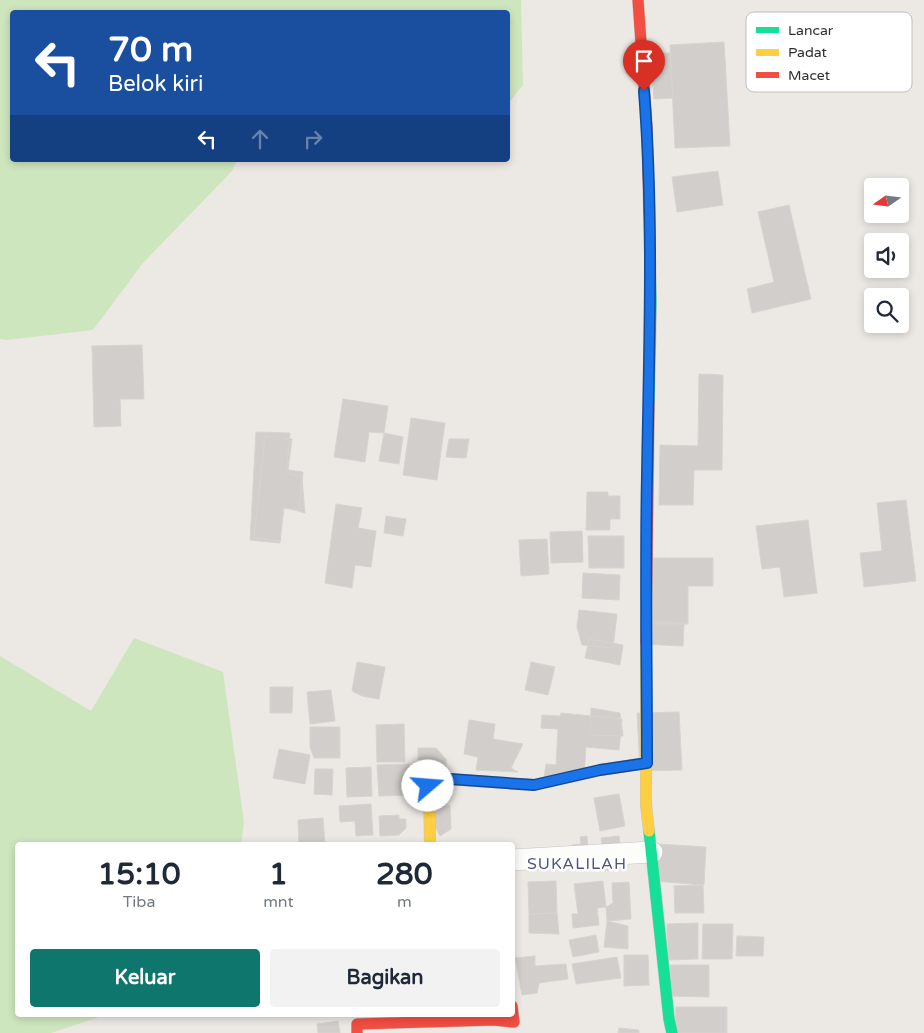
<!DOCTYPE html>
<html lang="id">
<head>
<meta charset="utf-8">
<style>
	body { margin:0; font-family:"Varela Round",sans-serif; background:#f2f2f3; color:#1f2937; height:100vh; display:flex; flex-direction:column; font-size:19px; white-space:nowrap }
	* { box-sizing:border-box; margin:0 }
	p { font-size:16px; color:#747a83 }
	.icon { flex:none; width:28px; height:28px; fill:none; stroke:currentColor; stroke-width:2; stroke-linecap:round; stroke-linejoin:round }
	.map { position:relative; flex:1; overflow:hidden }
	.panel { position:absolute; left:15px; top:842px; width:500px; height:175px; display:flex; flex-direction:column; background:#fff; border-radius:5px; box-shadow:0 2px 8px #0003 }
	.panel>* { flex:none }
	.hud { position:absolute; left:10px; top:10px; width:500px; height:152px; border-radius:5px; box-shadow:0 2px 8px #0003; background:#1a4fa0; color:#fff; overflow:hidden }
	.needle { width:32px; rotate:256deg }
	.buttons { position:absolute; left:864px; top:178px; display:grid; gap:10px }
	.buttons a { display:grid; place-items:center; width:45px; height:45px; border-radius:5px; background:#fff; box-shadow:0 2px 8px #0003; font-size:25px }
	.pin { position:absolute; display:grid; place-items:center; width:42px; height:42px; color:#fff; margin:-51px -21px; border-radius:50% 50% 50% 0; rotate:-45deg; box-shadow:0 0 5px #0007 }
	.pin .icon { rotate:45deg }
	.me { position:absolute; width:55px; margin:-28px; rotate:72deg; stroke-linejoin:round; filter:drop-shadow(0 0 4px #0008) }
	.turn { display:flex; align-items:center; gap:18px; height:105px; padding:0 15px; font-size:22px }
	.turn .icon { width:65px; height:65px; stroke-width:2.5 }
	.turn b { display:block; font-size:35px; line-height:42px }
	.lanes { display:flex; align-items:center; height:48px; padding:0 15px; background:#0003; justify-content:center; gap:25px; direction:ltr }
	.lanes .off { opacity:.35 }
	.eta { display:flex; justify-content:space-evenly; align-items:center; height:85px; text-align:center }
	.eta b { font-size:30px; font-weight:700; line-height:35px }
	.action { display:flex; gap:10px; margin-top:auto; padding:10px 15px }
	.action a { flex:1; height:58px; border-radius:5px; background:#0f766e; color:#fff; font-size:20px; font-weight:700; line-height:58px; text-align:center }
	.action a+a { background:#f2f2f3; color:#1f2937 }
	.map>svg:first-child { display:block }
	.green { fill:#cee6be }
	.building { fill:#d1cecb; stroke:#d7d4d0 }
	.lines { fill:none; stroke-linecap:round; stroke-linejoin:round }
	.street-casing { stroke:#c5c4c5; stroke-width:22 }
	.fast-casing { stroke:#c5c4c5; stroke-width:12 }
	.slow-casing { stroke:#c5c4c5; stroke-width:12 }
	.jam-casing { stroke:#c5c4c5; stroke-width:12 }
	.street { stroke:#fcfcfb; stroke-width:21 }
	.fast { stroke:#16e098; stroke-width:11 }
	.slow { stroke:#ffcf43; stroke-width:11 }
	.jam { stroke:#f24e42; stroke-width:11 }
	.route-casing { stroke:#114b97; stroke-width:12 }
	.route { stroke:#1a73e8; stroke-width:9 }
	.labels { text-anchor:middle; stroke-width:5; stroke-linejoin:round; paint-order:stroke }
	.quarter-label { font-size:16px; letter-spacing:1px; fill:#4d5680; stroke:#fff }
	.key { fill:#fff; stroke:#c0c0c0; stroke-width:1 }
	.key-label { font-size:14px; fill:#2e2e2e }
</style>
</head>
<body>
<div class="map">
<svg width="924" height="1033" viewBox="0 0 924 1033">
	<rect width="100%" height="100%" fill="#ece8e4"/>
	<!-- green -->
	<path class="green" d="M0,0H521L523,85L508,104V12H12V160H237L232,171L143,263L93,330L6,340L0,339Z
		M134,638L223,672L244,822L241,845H18V1015H105L51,1033H0V656L91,711Z"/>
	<!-- building -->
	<path class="building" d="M724,42L730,146L675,148L670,45Z
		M670,53L673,98L654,99L651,54Z
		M718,171L723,205L677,212L672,177Z
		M789,205L811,299L752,313L747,289L774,282L758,212Z
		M142,345L144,399H120L121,426L94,427L92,346Z
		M699,374L723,375L722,470H694L693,505H659L660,445L698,446Z
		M343,399L388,406L384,433L369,432L365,462L334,457Z
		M411,418L445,423L437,480L403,475Z
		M256,432L290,433L286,472L302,478L305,513L283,507L280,543L250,540Z
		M384,433L403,437L399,464L379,461Z
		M265,436L292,439L288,470L303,472L299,510L284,508L280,541L254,538Z
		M449,439H469L466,458L446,457Z
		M587,492H608V496H620V519H610V530H586Z
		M906,500L916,581L864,587L860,553L882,551L877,503Z
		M336,504L362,508L358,528L376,531L371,567L355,565L352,588L325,583Z
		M386,516L406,519L403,536L384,533Z
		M808,520L817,593L784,597L780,567L762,569L756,526Z
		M582,531L583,562L551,563L550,532Z
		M588,536H624V568H589Z
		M547,539L549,574L521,576L519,540Z
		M642,558H713V586H688V624H642Z
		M583,573L620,575L619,600L582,598Z
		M579,610L617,614L613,648L582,645L577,627Z
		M643,621L684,623L683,646L642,644Z
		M589,639L623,645L620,665L585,658Z
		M357,662L385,667L379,699L362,696L352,691Z
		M531,662L555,667L548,695L525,690Z
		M270,687H293L292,713H270Z
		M331,690L335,721L310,724L307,692Z
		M591,708L620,713L623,736L590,735Z
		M679,712L682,770L640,771L637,713Z
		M561,713L622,719L619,750L586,747L584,777L543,786L546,764L556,765L558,729L541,728L542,715L560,716Z
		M469,720L495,724L493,739L523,744L511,768L518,772L476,770L478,757L464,754Z
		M404,724L405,762H377L376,725Z
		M310,727H340V758H314L310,747Z
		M418,748H436L446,759V790H418Z
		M279,749L310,755L305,784L273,778Z
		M409,764L411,795L379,796L377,765Z
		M371,767L372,796L347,797L346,768Z
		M315,769H333L332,795L314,794Z
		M619,794L625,826L600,831L594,798Z
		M371,804L373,835L356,836L355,821L340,822L339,806Z
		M450,805L451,829L440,836L423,806Z
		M399,815V819H406V828L399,835L380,836L379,816Z
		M323,818L325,845H299L298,820Z
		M587,836L589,868L574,869L572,845L581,844L580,837Z
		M619,836L623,868L599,871L596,850L603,849L601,838Z
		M657,844L706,847L704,885L654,881Z
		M556,881L557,913L529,914L528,882Z
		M603,881L606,907L597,908L599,925L573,928L572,914H578L574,884Z
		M629,882L631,919L607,921L606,907L613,903L612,883Z
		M703,885L704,913H675L674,886Z
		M557,913L559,934L529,933V914Z
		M607,921L628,926V949L604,947Z
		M698,923V959L668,960L667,924Z
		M703,924H733L732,959H702Z
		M596,935L599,952L573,957L569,940Z
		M737,936L764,937L763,956H736Z
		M624,955H648L649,985L624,986Z
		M535,956V966L566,964L568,979L539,983L537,993L522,995L515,958Z
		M617,957L621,978L576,984L572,964Z
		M670,965H709V997L670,996Z
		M676,1007H727V1033H675Z
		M338,1021L340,1033H318L317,1024Z
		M619,1028L639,1030V1033H618Z"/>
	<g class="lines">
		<defs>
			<path id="street" d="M512,860L652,852"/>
			<path id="fast" d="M649,401L651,301L649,213
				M649,831L669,1019L672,1033"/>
			<path id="slow" d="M646,643V805L649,831
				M430,845L429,781L433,778L534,785L600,770L647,763"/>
			<path id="jam" d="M638,0L647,128L649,213
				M646,643L649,401
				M357,1033V1024L494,1020L514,1022L512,1006"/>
		</defs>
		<!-- street casing -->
		<use href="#street" class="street-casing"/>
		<!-- fast casing -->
		<use href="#fast" class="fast-casing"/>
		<!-- slow casing -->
		<use href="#slow" class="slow-casing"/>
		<!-- jam casing -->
		<use href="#jam" class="jam-casing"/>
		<!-- street -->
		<use href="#street" class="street"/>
		<!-- fast -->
		<use href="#fast" class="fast"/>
		<!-- slow -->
		<use href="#slow" class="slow"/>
		<!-- jam -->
		<use href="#jam" class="jam"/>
	</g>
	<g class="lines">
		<defs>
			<path id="route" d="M428,786L431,779L436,778L534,785L600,770L647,763C647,667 645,572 647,476C649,348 654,219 644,91"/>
		</defs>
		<!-- route casing -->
		<use href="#route" class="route-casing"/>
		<!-- route -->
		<use href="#route" class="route"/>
	</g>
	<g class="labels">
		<!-- quarter labels -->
		<g class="quarter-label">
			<text x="577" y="869">SUKALILAH</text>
		</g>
	</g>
	<!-- legend -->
	<rect x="746" y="12" width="166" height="80" rx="8" class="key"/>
	<rect x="756" y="27" width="23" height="6" fill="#16e098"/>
	<rect x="756" y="49" width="23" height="7" fill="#ffcf43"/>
	<rect x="756" y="72" width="23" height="6" fill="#f24e42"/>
	<g class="key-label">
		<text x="788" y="35">Lancar</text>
		<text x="788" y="57">Padat</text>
		<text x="788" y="80">Macet</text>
	</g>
</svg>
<div class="buttons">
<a><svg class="needle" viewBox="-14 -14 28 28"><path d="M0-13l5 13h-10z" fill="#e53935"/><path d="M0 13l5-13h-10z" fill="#747a83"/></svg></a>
<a><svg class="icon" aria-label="sound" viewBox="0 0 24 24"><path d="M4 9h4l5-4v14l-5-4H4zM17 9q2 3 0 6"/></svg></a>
<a><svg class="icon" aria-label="search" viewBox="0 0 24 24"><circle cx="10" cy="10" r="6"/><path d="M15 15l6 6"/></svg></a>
</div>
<div class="pin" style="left:644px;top:91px;background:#d93025"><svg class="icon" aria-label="arrive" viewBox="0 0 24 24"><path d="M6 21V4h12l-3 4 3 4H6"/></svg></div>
<svg class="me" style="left:428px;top:786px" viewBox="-20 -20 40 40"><circle r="19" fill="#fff"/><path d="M0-13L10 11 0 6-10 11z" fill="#1a73e8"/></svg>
<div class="hud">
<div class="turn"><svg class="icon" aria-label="left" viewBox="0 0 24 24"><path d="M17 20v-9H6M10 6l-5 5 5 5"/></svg><div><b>70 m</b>Belok kiri</div></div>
<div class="lanes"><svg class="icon" aria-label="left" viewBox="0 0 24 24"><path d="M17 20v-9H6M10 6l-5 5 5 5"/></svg><svg class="icon off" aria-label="ahead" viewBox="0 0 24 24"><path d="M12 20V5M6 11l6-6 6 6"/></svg><svg class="icon off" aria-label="right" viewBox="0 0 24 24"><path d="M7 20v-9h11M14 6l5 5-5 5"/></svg></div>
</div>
<section class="panel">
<div class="eta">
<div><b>15:10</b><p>Tiba</p></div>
<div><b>1</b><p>mnt</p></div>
<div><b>280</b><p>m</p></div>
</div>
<div class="action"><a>Keluar</a><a>Bagikan</a></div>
</section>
</div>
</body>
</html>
